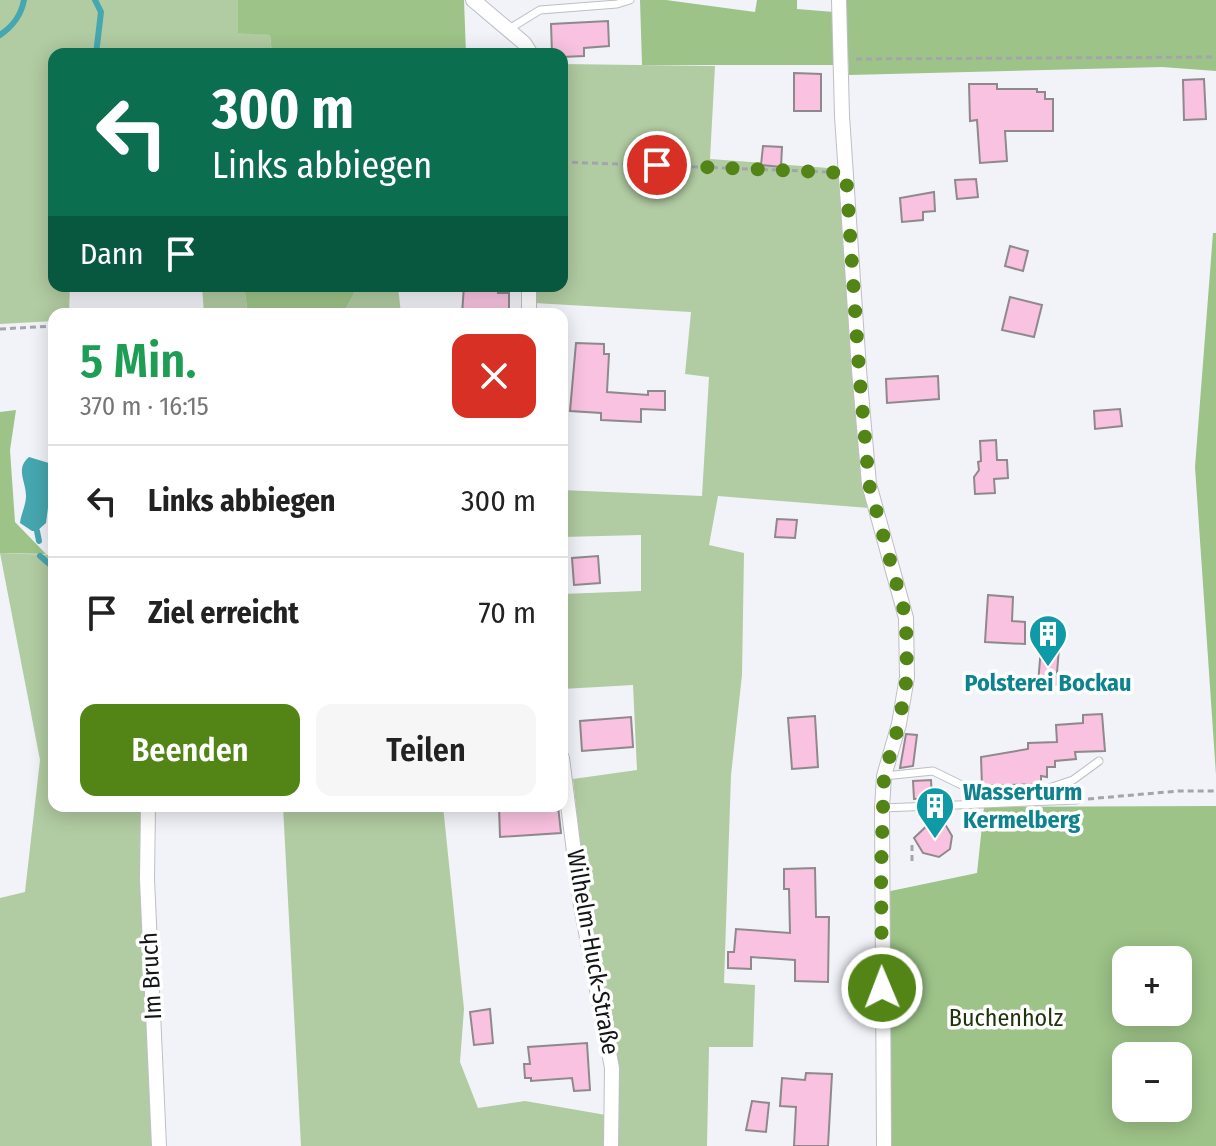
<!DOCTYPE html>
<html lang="de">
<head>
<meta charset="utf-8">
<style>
	body { margin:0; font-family:"Fira Sans Condensed",sans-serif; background:#f6f6f6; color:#222; height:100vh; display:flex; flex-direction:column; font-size:30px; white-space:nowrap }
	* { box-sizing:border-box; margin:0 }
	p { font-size:26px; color:#767676 }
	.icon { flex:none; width:44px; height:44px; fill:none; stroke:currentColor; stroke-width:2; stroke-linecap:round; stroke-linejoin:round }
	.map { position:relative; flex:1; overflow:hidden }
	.panel { position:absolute; left:48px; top:308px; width:520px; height:504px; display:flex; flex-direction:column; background:#fff; border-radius:16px; box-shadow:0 4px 20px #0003 }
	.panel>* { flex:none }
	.top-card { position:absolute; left:48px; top:48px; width:520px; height:244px; border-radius:16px; box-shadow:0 4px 20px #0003; background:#0b6e4f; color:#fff; overflow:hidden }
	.tools { position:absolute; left:1112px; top:946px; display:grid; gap:16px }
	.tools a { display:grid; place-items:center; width:80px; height:80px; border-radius:16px; background:#fff; box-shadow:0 4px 20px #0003; font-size:40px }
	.pin { position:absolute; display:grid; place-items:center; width:68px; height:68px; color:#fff; margin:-34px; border:4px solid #fff; border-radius:50%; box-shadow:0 2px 8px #0007 }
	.me { position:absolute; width:88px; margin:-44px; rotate:359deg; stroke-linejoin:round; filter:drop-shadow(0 0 6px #0008) }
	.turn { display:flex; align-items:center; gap:28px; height:168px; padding:0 32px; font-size:36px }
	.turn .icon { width:104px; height:104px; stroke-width:2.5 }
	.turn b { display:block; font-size:56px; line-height:68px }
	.then { display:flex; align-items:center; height:76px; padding:0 32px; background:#0003; gap:16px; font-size:30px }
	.round { display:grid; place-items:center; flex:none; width:84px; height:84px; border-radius:16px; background:#f6f6f6 }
	.overview { display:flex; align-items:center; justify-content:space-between; height:136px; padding:0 32px }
	h1 { font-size:48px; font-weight:600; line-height:60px; color:#1e9e55 }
	.action { display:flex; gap:16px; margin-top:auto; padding:16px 32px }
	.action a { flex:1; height:92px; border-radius:16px; background:#538416; color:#fff; font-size:32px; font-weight:600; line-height:92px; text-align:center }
	.action a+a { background:#f6f6f6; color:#222 }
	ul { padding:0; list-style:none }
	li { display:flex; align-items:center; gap:24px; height:112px; padding:0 32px; border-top:2px solid #e0e0e0 }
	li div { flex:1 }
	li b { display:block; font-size:30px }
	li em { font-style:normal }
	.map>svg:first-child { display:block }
	.green { fill:#b1cba2 }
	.forest { fill:#9dc388; fill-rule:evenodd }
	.water { fill:#46a7b0 }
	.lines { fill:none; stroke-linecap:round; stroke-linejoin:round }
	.stream { stroke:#46a7b0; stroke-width:6 }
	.building { fill:#f9c2e0; stroke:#8f898c; stroke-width:2 }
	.lane-casing { stroke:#bebfc5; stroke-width:9 }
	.street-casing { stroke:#bebfc5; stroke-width:16 }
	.path { stroke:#a4a5aa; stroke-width:3; stroke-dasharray:6 4; stroke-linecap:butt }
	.lane { stroke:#fff; stroke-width:7 }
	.street { stroke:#fff; stroke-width:14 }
	.route { stroke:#538416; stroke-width:14; stroke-dasharray:0 25.2 }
	.labels { text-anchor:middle; stroke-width:7; stroke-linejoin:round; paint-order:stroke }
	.culture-label { font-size:24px; font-weight:bold; fill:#0d838f; stroke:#fff }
	.street-label { font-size:24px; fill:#141517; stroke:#fff }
	.park-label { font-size:24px; fill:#1d350b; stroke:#fff }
</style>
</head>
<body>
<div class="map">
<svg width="1216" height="1146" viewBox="0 0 1216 1146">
	<rect width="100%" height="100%" fill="#f1f3f9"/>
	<!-- green -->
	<path class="green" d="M0,0H238V32L270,35L272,54H54V286H70L69,314H54V321L0,324Z
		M562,64L715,66L710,159L842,169L845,255L862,485L869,508L718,496L709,545L744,553L742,675L731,775L724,983L755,985L753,1047H709L707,1146H618L617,1066L587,906L573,779L637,770L633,685L562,689V594L641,591V535L562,537V490L702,496L709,377L685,374L691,312L534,303V286H562Z
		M202,286H244L248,314H204Z
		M358,286H398L401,314H343Z
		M0,553L54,555V806H144L154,1146H0V898L25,892L40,760Z
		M283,806H443L464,1009L460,1062L478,1108L525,1101L606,1115L605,1146H301Z"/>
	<!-- forest -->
	<path class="forest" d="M238,0H464L466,54H272L270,35L238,33Z
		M640,0H666L755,12L757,0H797V9L834,12L837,65H642Z
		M845,0H1216V71L1162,67L849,75Z
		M1213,233H1216V775L1195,467Z
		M244,286H358L343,314H248Z
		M16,410L10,450L15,522L46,554L0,553V412Z
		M1216,806V1146H891L881,893L977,873L984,807ZM1126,960H1178V1012H1126ZM1126,1056H1178V1108H1126Z"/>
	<!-- water -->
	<path class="water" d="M29,457L52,464L53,470L46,523L37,531H32L20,523C21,514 26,505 26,496C26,481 15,469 29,457Z"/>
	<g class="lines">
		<!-- stream -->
		<path class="stream" d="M95,0L101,12L96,54
			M0,35C13,26 21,16 24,0
			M37,531L39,541
			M40,556L54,568"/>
	</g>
	<!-- building -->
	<path class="building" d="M608,21L609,46L584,48V56L562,57V54H552L551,24Z
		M794,73L821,74V111H794Z
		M1204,79L1206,119L1184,120L1183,80Z
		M969,84H997V89H1037V92H1045V99H1053V131H1005L1007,161L980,163L977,120L970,121Z
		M763,146L782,147L781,167L761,165Z
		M976,179L978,197L957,199L955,180Z
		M934,192L935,211L923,212V220L902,222L900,198Z
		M1010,246L1028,251L1023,271L1005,266Z
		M464,286H498V293H509V314H462Z
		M1010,297L1042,305L1034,337L1002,330Z
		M576,343L604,344V354H609L607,392L648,395V391H665V410L641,409V422L601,420V413L570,411Z
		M938,376L939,399L887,403L886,379Z
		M1120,409L1122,426L1095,429L1094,411Z
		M996,440L997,460H1007L1008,478L994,479L995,493L975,494L974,477L979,470L978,462L981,461L980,441Z
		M777,519L797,520L795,538L775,537Z
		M598,556L600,583L574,585L572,558Z
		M988,595L1013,597L1012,621L1025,622V644L985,642Z
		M1042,635L1060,636L1056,685L1038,684Z
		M1102,714L1105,751L1075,752L1076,759L1055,761V767H1047V777L1041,776V784L982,786L981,757L1028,749V743L1057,742L1056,725L1083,723V715Z
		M815,716L818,767L792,769L788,718Z
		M631,717L633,747L582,751L580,721Z
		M906,734L917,735L913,766L900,768Z
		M931,780L932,798L914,799L913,781Z
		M499,806H558L561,833L500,837Z
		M933,820L945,824L952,836L950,849L939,857L923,853L914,838Z
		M815,868L816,917H829L828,982L795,981V960L751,957V969L728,968V952H734L736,929L790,933L789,889H784V869Z
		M490,1009L493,1043L474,1045L470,1012Z
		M587,1043L590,1090L574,1091L572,1078L531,1081V1078H525L524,1064H530L528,1047Z
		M806,1073L832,1074L828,1146H794L796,1107L780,1106L782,1078L805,1080Z
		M752,1101L769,1103L766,1132L746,1130Z"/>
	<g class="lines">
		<defs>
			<path id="lane" d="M509,29L540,10L617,4L630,0
				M884,776L933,771L978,793L1043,790L1073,780L1099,761
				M883,808L1077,800"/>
			<path id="street" d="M473,0L524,43L531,54
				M839,0L842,116L859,370L869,484L906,618L907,677L899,724L884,776L882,808L884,1146
				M529,286V314
				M562,758L581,906L612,1068L611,1146
				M148,806L147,879L159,1146"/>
		</defs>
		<!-- lane casing -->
		<use href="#lane" class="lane-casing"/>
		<!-- street casing -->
		<use href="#street" class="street-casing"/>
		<!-- path -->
		<path class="path" d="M856,59L1216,57
			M562,162L830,172
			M0,329L54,326
			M1088,799L1178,791H1216
			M912,861V844"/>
		<!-- lane -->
		<use href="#lane" class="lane"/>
		<!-- street -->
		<use href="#street" class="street"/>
	</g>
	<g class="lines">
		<!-- route -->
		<path class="route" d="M657,165L846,173L859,370L869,484L906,618L907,677L899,724L884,776L881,872L882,988"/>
	</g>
	<!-- icons -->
	<defs>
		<symbol id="building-pin" viewBox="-11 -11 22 30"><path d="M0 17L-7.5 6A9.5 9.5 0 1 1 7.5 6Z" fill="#0f9aa8" stroke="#fff"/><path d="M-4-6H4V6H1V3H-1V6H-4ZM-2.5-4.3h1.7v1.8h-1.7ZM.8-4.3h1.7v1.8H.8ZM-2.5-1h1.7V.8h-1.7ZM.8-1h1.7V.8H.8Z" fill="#fff"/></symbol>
	</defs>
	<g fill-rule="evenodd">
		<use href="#building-pin" x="1026" y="612" width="44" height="60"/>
		<use href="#building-pin" x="913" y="784" width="44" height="60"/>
	</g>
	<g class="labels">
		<!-- culture labels -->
		<g class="culture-label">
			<text x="1048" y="691">Polsterei Bockau</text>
			<text x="963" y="800" text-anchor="start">Wasserturm<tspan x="963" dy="28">Kermelberg</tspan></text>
		</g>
		<!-- street labels -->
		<g class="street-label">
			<text transform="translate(593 952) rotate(80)" y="8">Wilhelm-Huck-Straße</text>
			<text transform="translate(151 976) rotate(-93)" y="8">Im Bruch</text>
		</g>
		<!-- park labels -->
		<g class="park-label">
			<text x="1006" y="1026">Buchenholz</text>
		</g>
	</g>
</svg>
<div class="tools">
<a>+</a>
<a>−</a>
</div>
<div class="pin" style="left:657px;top:165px;background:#d93025"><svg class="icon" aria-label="arrive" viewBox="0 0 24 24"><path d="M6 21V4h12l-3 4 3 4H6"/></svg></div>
<svg class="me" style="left:882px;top:988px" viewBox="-20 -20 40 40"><circle r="17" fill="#538416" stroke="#fff" stroke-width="3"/><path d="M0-11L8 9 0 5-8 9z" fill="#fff"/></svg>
<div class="top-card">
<div class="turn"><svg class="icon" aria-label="left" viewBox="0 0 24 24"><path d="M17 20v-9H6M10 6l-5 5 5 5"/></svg><div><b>300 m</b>Links abbiegen</div></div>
<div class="then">Dann<svg class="icon" aria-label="arrive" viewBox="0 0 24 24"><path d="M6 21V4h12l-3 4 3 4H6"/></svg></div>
</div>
<section class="panel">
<div class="overview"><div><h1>5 Min.</h1><p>370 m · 16:15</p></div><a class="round" style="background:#d93025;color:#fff"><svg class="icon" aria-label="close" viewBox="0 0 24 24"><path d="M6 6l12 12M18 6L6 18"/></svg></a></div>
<ul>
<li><svg class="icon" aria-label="left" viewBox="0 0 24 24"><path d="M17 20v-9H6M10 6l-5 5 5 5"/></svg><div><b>Links abbiegen</b></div><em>300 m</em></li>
<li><svg class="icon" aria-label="arrive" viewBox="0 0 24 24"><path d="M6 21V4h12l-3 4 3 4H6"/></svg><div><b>Ziel erreicht</b></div><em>70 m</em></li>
</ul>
<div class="action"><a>Beenden</a><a>Teilen</a></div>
</section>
</div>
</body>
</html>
